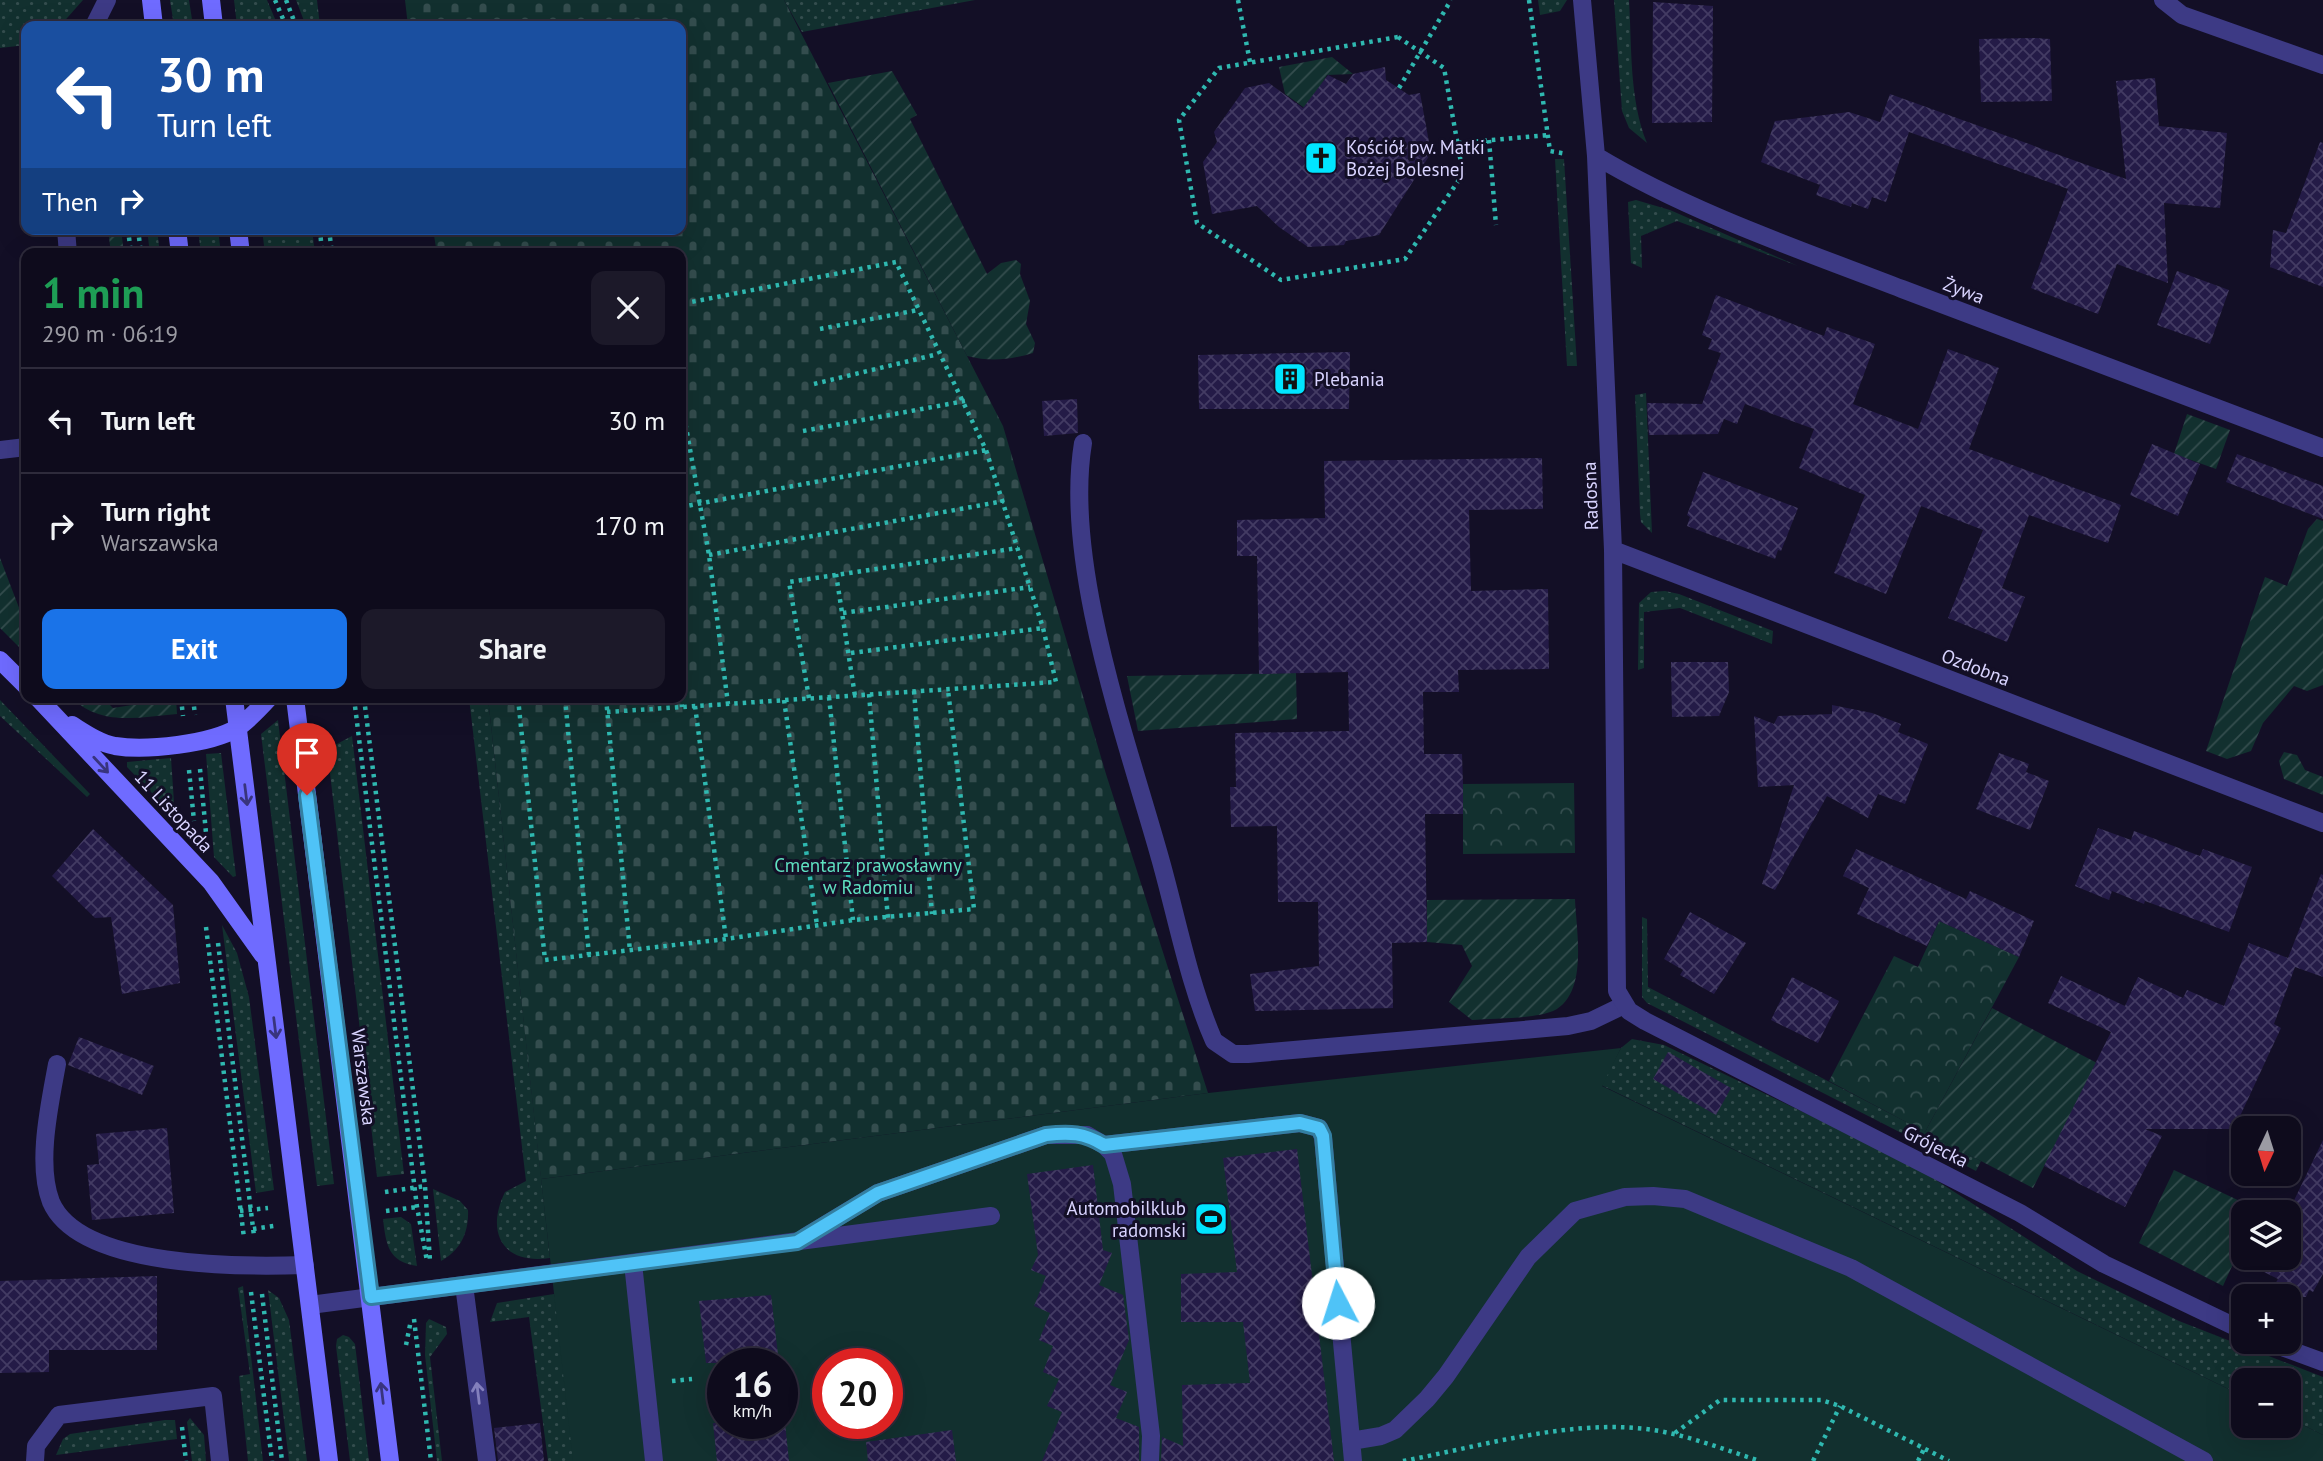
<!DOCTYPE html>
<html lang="en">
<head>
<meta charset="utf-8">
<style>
	body { margin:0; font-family:"PT Sans",sans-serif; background:#1c1929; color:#f1f3f6; height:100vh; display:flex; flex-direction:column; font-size:26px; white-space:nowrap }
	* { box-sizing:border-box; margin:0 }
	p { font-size:23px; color:#9b9ba3 }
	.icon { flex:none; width:38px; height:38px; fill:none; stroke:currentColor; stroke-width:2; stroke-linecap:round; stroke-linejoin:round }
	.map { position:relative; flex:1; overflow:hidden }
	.sheet { position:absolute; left:21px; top:248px; width:665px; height:455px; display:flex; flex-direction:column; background:#0e0b1c; border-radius:14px; box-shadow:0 7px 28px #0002,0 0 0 2px #2e2b3b }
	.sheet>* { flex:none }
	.top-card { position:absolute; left:21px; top:21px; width:665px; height:214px; border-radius:14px; box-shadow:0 7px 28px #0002,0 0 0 2px #2e2b3b; background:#1a4fa0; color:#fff; overflow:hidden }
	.needle { width:46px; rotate:184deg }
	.controls { position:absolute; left:2231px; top:1116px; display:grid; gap:14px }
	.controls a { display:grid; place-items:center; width:70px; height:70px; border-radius:14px; background:#0e0b1c; box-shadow:0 7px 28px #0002,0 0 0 2px #2e2b3b; font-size:35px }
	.speed { position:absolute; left:707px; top:1348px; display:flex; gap:14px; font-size:35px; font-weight:700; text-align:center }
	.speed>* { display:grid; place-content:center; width:91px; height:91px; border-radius:50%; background:#0e0b1c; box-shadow:0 7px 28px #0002,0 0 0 2px #2e2b3b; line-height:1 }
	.speed small { font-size:18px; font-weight:400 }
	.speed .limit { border:10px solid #d22; background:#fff; color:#111 }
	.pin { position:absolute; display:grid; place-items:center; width:60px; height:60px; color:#fff; margin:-72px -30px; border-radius:50% 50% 50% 0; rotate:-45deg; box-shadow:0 0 7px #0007 }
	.pin .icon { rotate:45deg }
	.me { position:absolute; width:77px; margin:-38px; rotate:355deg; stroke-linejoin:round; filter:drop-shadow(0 0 5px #0008) }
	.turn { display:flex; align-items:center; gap:24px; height:147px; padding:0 21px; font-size:32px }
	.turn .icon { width:91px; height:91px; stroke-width:2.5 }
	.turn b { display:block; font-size:49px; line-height:60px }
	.then { display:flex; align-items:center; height:66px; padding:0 21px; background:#0003; gap:14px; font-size:26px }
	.round { display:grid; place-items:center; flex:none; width:74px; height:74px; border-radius:14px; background:#1c1929 }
	.summary { display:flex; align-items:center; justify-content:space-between; height:119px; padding:0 21px }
	h1 { font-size:42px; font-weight:700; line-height:52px; color:#1e9e55 }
	.primary-button { display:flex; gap:14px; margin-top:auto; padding:14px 21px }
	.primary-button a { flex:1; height:80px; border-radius:14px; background:#1a73e8; color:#fff; font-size:28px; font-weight:700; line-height:80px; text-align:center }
	.primary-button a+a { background:#1c1929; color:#f1f3f6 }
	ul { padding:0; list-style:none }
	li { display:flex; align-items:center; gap:21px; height:105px; padding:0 21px; border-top:2px solid #2e2b3b }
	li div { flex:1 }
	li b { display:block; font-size:26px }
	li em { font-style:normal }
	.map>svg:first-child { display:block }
	.grass { fill:url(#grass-dots) }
	.forest { fill:url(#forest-crowns) }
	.cemetery { fill:url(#cemetery-stones) }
	.garden { fill:url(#garden-furrows) }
	.pitch { fill:#12302f; fill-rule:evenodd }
	.building { fill:url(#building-cross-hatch) }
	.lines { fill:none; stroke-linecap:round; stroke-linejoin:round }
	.path { stroke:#2fb8b0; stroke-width:4.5; stroke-dasharray:3.5 5; stroke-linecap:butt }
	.lane { stroke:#3d3a85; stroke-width:18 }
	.street { stroke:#3d3a85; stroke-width:18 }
	.secondary { stroke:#6f6bff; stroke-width:18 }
	.oneway { stroke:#38347d }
	.oneway2 { stroke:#837fbc }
	.route-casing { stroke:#337fa1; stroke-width:18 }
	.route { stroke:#4fc3f7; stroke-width:12 }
	.labels { text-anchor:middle; stroke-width:6; stroke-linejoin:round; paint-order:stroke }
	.poi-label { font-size:19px; fill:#d9d4ff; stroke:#130f26; text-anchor:start }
	.street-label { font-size:19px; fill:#d9d4ff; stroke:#130f26 }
	.park-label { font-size:19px; fill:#5fe0c0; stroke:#130f26 }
</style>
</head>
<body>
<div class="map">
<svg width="2323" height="1461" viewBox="0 0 2323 1461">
	<defs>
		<pattern id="grass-dots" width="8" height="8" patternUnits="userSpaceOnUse" patternTransform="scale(1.75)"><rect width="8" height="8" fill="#12302f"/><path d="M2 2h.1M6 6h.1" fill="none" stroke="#344d4e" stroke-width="1.8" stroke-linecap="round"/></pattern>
		<pattern id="forest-crowns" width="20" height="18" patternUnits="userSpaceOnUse" patternTransform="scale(1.75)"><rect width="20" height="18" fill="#12302f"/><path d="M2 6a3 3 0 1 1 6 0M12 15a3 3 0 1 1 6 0" fill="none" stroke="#344d4e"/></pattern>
		<pattern id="cemetery-stones" width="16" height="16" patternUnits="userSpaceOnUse" patternTransform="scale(1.75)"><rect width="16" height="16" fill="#12302f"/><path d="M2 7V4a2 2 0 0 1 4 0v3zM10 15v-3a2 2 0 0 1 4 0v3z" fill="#344d4e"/></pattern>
		<pattern id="garden-furrows" width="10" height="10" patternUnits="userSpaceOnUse" patternTransform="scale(1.75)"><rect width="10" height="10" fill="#12302f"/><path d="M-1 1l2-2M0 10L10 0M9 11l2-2" fill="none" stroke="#344d4e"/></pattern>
		<pattern id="building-cross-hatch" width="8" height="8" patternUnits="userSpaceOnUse" patternTransform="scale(1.75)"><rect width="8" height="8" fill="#241b47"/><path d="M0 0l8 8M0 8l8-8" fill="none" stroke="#433b63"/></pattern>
	</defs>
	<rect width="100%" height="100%" fill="#130f26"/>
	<!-- grass -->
	<path class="grass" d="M0,0H83L60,26H26V45L0,48Z
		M170,0H189L193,26H174Z
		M234,0H267L278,26H237Z
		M296,0H317L320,26H306Z
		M784,0H975L802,32Z
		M1538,0H1567L1560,11L1540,15Z
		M1614,0H1629C1632,47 1629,99 1647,143L1629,128L1622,111Z
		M1555,159H1564L1577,366H1567Z
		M1636,200L1670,210L1798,266L1677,221L1641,236L1642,268L1631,263L1628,202Z
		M147,229H157L160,254H150Z
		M198,229H218L221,254H201Z
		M262,229H312L315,254H265Z
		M1646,393L1652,533L1641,522L1640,514L1635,395Z
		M1665,591L1679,594L1773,631L1772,644L1680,608L1644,612V668L1638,670L1639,603L1651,592Z
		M469,698H488L550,1258C503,1265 485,1233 505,1192L526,1181Z
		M0,700L90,794L87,797L0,716Z
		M278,720L334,1184L317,1186L261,734Z
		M352,736L404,1174L377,1177L328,756L333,746Z
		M221,753L236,876L233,877L214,857L206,754Z
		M171,758L175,817L127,767V762Z
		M1642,917L1647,919L1648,987L1981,1161L1976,1171L1647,1003L1642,997Z
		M222,925L237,953L249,997L274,1190L256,1193Z
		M1632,1039L1664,1045L1911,1164L2077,1271L2179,1321L2323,1377V1435L2289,1418V1381H2244L2243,1396L1601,1085L1621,1048Z
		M433,1189L460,1201L468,1210C469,1232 461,1250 441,1261Z
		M401,1217L411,1224L417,1266C388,1262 386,1244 383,1219Z
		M243,1286L263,1461H248L239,1376L250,1374L238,1288Z
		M268,1290L279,1298L289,1320L307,1461H289Z
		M554,1294L608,1461H548L529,1317L490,1322L497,1303Z
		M429,1319L446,1327L447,1334L430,1357L442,1461H437L425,1355L426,1323Z
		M343,1335L349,1337L355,1344L369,1461H350L336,1346L337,1339Z
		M190,1418L204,1435L206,1461H192L187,1422Z
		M165,1420H175L177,1439L56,1455L63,1439L70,1434Z"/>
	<!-- forest -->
	<path class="forest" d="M1574,783L1575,853L1463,854V784Z
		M1939,921L2019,957L1925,1132L1829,1081L1894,956L1918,967Z"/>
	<!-- cemetery -->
	<path class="cemetery" d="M405,0H784L1003,426L1106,774L1208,1093L541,1179L488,698H681V254H437L433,229H681V26H408Z"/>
	<!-- garden -->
	<path class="garden" d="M1332,57L1353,74L1327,75L1306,109L1285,94L1279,67Z
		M892,71L917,115L910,119L987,274L1001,263L1016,260L1021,264L1020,274L1030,301L1026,324L1035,343L1033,353C1009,360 991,362 967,356L828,83Z
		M108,229H121L124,254H111Z
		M2187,414L2230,430L2216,469L2174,454Z
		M2317,519L2323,521V685L2307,691L2294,686L2263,723L2251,751L2227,759L2206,751L2265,577L2287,586L2308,529Z
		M0,558L26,626V654L0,628Z
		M1296,673L1297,719L1138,731L1127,676Z
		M72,698H103L113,708L176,698L177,714C140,717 102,727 72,698Z
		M2284,752L2297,755L2305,770L2323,777V795L2284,779L2279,761Z
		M1575,899C1576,930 1589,994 1553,1011C1534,1019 1493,1018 1472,1020L1449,1002L1472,966L1462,945L1427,942V900Z
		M1992,1008L2097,1063L2033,1188L1925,1132Z
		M2174,1170L2259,1210L2257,1213H2244L2243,1242L2223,1286L2139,1243Z"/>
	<!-- pitch -->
	<path class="pitch" d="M1621,1048L1602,1086L2243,1396L2244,1426H2289V1418L2323,1435V1461H573L541,1179L1208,1093ZM723,1363H782V1423H723ZM828,1363H887V1423H828Z"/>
	<!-- building -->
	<path class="building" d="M1653,2L1713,6L1712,122L1652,123Z
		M2035,38L2050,39L2052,101L1981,102L1979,39Z
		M1385,67L1386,80L1409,95L1420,93L1431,153L1379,235L1346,241L1344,245L1308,247L1279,227L1257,206L1212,214L1203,162L1217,142L1214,132L1245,88L1269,83L1303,108L1328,75L1346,84L1353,74Z
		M2155,78L2159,126L2227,133L2220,208L2164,203L2168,283L2117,264L2098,314L2031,288L2068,189L1909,132L1886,202L1872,197L1868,209L1852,203L1851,207L1816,195L1820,185L1761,162L1775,121L1849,112L1880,122L1890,94L2126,179L2116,81Z
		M2320,142L2323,143V287L2270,267L2273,230L2286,233Z
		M2177,271L2229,290L2210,344L2157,325Z
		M1716,295L1824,336L1827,327L1875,344L1853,404L1918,429L1948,349L1999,368L1969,449L2121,505L2108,543L2029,515L2002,588L2025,597L2007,642L1948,618L1983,530L1921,506L1886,594L1834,573L1865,495L1799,468L1814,429L1745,404L1737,424L1724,419L1718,434L1649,435L1647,403L1702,404L1721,353L1708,349L1712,339L1702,335Z
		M1350,352L1349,409H1199L1198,355Z
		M1077,399L1078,433L1044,436L1042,401Z
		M2152,444L2200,464L2178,516L2130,495Z
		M2237,454L2323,486V519L2226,482Z
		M1542,458L1543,509L1469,510L1471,591L1548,589L1549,669L1458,670L1459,692H1423L1424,754H1462L1463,784V814H1425L1427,942L1392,943L1393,1008L1255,1011L1250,974L1319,966L1318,902H1278L1277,826L1231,827L1230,787H1236L1235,733L1349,731L1348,672L1259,674L1257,556H1237V520L1325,518L1324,461Z
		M1703,472L1798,508L1781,551L1778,550L1775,559L1687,526L1690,517L1687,515Z
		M1671,662H1728L1729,692L1719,716L1672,717Z
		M1832,705L1872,713L1901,724L1898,732L1928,744L1905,804L1878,794L1868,818L1827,796L1775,890L1762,884L1794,785L1758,787L1754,716L1774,724L1778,716L1832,714Z
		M1999,753L2029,764L2026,772L2049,781L2030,830L1976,809Z
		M2098,828L2131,840L2134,831L2200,856L2203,849L2252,867L2229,932L2145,901L2144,904L2112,891L2109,900L2075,886Z
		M93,829L173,905L180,983L122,994L111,917L95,918L52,876Z
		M1856,849L1966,899L1970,891L2034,921L2019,957L1939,921L1927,946L1857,914L1869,888L1843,876Z
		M2321,874L2323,875V977L2295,967L2274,1024L2281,1028L2234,1129H2145L2162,1136L2125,1207L2044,1166L2111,1032L2048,1003L2061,976L2125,1006L2138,977L2183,998L2187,990L2224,1006L2249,943L2288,958Z
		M1690,912L1746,943L1714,994L1680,975L1683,970L1664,959Z
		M1792,977L1839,1001L1818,1043L1771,1020Z
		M79,1037L154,1066L142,1095L68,1065Z
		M1668,1052L1731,1088L1716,1115L1653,1079Z
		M167,1128L174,1213L92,1220L87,1165L99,1164L96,1134Z
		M2323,1140V1274L2313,1292L2309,1290L2306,1297H2269L2278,1279L2262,1271L2268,1258H2289L2288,1213Z
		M1297,1149L1334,1461H1161L1162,1437L1183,1446L1182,1385L1250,1383L1243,1322H1181V1274L1237,1272L1223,1158Z
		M1093,1165L1103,1250L1112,1253L1099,1285L1123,1295L1129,1340L1110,1385L1127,1392L1116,1418L1139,1427V1461H1042L1062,1412L1047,1406L1059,1379L1043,1372L1053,1346L1039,1340L1050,1313L1034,1306L1046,1276L1031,1270L1038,1255L1027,1174Z
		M157,1276V1350H49V1372L0,1373V1281Z
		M771,1295L779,1363H706L699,1301Z
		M540,1423L544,1461H498L494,1428Z
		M713,1423H785L789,1461H717Z
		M952,1430L956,1461H868L866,1442Z"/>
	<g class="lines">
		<!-- path -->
		<path class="path" d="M275,0L286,26
			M286,0L296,26
			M1238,0L1250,62
			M1529,0L1550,151L1567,154
			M1398,37L1444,68L1463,174L1405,259L1281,280L1197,223L1179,120L1219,68Z
			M1399,88L1451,0
			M1489,140L1496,225
			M1458,143L1548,135
			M128,229L131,254
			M138,229L141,254
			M320,229L322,254
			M329,229L332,254
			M820,329L918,310
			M814,384L938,354
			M681,399L709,555L728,704
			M803,431L965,401
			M681,507L986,450
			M709,555L1004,501
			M836,574L855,696
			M843,613L1030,587
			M851,653L1043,628
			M914,691L932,914
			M869,694L888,919
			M681,696L682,707
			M829,697L853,920
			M181,698L183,716
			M193,698L195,715
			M354,698L417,1207L427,1261
			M364,698L425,1186L430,1261
			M518,698L545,960L726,939L853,920L974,909L948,690
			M565,698L589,955
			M606,698L630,951
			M809,698L789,582L1018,548
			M784,700L817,925
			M695,706L726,939
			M607,712L1056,682L1043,628L986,450L896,262L681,304
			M200,769L206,833
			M189,770L194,821
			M206,927L244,1238
			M218,943L254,1236
			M385,1192L425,1186
			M240,1211L268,1208
			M386,1211L417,1207
			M253,1229L274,1226
			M251,1292L272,1461
			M262,1294L282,1461
			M414,1319L431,1461
			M406,1345L411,1320
			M672,1381L692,1379
			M182,1427L186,1461
			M1675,1433L1720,1400H1821L1840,1406L1949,1461
			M1403,1461C1478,1447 1559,1422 1636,1428C1678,1431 1719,1448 1760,1461
			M1813,1461L1840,1406
			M1918,1461L1924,1449"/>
		<!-- lane -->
		<path class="lane" d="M94,26L107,0
			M66,229L68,254
			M1083,443C1063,564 1127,740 1160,858C1177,918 1189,984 1214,1041L1233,1054H1248L1568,1026L1591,1021L1624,1005
			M0,450L26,447
			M57,1064C50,1103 36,1164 51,1202C80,1269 244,1267 305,1265
			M1104,1145L1300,1123L1319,1128L1323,1137L1353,1461
			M805,1237L878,1193L1046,1135H1087L1104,1145L1113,1154L1122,1184L1151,1436L1150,1461
			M633,1263L654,1461
			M464,1285L487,1461
			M310,1305L991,1216
			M1351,1441L1381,1436L1395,1430L1427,1399L1446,1376L1528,1257L1575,1211L1625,1197L1653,1196L1685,1199L1851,1268L2204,1461
			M35,1461L36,1446L59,1415L213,1396L220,1461"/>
		<!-- street -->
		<path class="street" d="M1582,0L1596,156L1613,550L1617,991L1629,1011L1645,1021L2020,1213L2104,1264L2244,1331
			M2163,0L2182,15L2323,65
			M1596,156C1689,212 1801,250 1902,289C2042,342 2183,395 2323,448
			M1613,550L2323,823
			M2268,1342L2323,1362"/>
		<!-- secondary -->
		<path class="secondary" d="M151,0L154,26
			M211,0L214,26
			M177,229L180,254
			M238,229L241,254
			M0,660L26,686
			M38,698L211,882L263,955
			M234,698L329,1461
			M295,698L390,1461
			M72,725C85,733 99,743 115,746C146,751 211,744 237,728C249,720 259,709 269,698"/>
	</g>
	<!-- one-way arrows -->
	<defs><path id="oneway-shaft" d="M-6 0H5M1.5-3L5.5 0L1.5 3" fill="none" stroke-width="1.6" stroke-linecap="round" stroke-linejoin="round" transform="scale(1.75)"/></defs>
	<g class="oneway">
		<use href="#oneway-shaft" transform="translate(101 765) rotate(47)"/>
		<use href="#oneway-shaft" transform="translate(246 795) rotate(83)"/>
		<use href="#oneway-shaft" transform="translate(275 1028) rotate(83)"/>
		<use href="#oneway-shaft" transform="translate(382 1393) rotate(-97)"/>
	</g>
	<use class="oneway2" href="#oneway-shaft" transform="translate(478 1393) rotate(-97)"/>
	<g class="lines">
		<defs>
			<path id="route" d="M307,795L371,1297L797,1242L878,1193L1046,1135C1070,1132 1084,1133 1104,1145L1300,1123L1319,1128L1323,1136L1338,1303"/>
		</defs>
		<!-- route casing -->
		<use href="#route" class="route-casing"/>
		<!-- route -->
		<use href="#route" class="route"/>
	</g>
	<!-- icons -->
	<defs>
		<symbol id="church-square" viewBox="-11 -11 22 22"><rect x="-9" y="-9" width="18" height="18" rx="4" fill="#00e5ff" stroke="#130f26"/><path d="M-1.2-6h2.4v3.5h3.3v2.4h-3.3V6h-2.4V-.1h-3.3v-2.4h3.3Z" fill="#111"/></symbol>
		<symbol id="building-square" viewBox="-11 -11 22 22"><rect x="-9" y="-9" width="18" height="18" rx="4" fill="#00e5ff" stroke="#130f26"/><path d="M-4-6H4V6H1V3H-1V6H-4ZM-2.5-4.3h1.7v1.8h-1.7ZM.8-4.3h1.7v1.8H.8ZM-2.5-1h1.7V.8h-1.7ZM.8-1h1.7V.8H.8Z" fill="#111"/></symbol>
		<symbol id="stadium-square" viewBox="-11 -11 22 22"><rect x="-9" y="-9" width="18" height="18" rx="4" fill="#00e5ff" stroke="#130f26"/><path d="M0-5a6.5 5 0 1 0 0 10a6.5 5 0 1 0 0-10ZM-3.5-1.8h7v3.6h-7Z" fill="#111"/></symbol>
	</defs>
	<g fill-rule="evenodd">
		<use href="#church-square" x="1302" y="139" width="38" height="38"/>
		<use href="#building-square" x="1271" y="360" width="38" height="38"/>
		<use href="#stadium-square" x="1192" y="1200" width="38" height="38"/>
	</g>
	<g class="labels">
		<!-- poi labels -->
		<g class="poi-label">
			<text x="1346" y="154">Kościół pw. Matki<tspan x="1346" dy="22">Bożej Bolesnej</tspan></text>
			<text x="1314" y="386">Plebania</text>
			<text x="1186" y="1215" text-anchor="end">Automobilklub<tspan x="1186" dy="22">radomski</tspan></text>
		</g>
		<!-- street labels -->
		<g class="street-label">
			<text transform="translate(1964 290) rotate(21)" y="7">Żywa</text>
			<text transform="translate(1590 496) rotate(-92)" y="7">Radosna</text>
			<text transform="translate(1976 667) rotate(21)" y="7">Ozdobna</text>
			<text transform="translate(174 811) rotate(47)" y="7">11 Listopada</text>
			<text transform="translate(364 1077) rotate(83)" y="7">Warszawska</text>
			<text transform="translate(1936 1146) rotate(27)" y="7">Grójecka</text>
		</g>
		<!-- park labels -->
		<g class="park-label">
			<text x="868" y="872">Cmentarz prawosławny<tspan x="868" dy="22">w Radomiu</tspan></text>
		</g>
	</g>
</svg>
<div class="controls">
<a><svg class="needle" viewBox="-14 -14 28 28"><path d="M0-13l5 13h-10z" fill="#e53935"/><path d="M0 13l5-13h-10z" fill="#9b9ba3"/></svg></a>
<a><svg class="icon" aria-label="layers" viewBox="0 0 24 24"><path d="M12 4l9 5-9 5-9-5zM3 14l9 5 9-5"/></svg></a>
<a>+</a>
<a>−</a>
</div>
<div class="speed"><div>16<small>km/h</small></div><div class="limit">20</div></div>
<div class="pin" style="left:307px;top:795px;background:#d93025"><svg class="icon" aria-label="arrive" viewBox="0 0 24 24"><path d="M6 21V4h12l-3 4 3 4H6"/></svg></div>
<svg class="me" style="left:1338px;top:1303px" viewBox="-20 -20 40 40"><circle r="19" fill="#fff"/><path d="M0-13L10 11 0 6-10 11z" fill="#4fc3f7"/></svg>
<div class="top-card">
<div class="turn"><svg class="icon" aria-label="left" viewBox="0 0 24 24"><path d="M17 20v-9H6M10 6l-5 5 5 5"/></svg><div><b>30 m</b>Turn left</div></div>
<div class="then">Then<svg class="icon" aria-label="right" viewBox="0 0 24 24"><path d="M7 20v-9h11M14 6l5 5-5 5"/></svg></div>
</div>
<section class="sheet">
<div class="summary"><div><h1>1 min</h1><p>290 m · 06:19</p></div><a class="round"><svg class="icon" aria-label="close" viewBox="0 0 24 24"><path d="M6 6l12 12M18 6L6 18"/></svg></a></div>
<ul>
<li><svg class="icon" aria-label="left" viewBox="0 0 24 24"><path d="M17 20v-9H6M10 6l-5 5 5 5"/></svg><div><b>Turn left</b></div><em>30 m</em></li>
<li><svg class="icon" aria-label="right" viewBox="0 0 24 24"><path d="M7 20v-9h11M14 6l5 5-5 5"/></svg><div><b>Turn right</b><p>Warszawska</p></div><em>170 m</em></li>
</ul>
<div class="primary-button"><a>Exit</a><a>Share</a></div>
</section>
</div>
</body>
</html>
